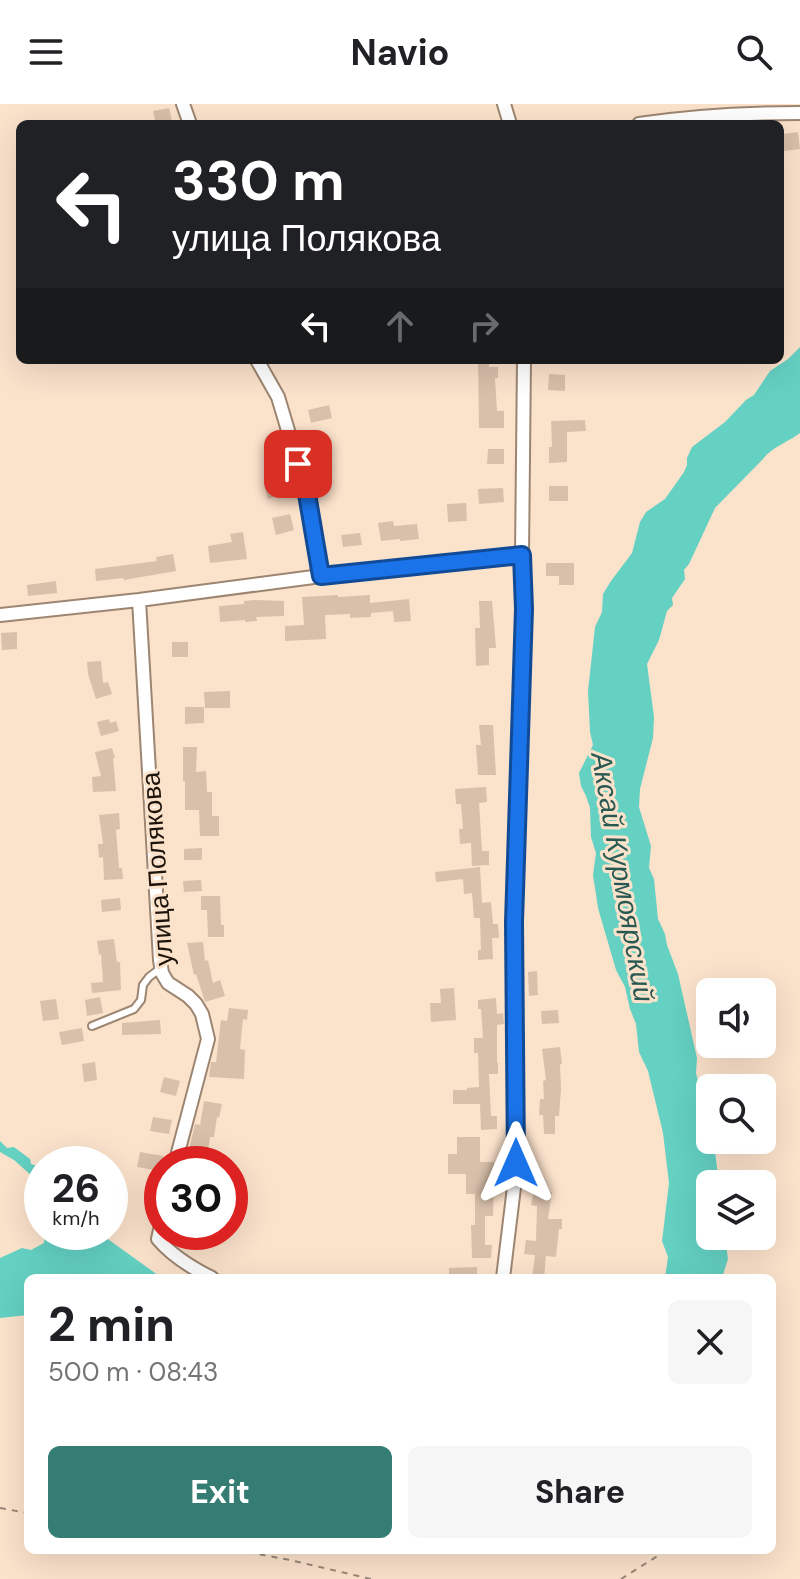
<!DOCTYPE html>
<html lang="en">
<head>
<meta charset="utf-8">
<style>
	body { margin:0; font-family:"DM Sans",sans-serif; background:#f6f6f6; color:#202124; height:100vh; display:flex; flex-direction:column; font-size:30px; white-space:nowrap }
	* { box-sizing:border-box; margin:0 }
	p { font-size:26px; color:#757577 }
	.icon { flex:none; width:44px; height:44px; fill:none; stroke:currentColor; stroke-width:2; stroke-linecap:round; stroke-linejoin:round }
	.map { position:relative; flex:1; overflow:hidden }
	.panel { position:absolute; left:24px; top:1170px; width:752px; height:280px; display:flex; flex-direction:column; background:#fff; border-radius:12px; box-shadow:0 8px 32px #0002 }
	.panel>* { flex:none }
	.top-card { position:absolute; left:16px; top:16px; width:768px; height:244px; border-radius:12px; box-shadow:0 8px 32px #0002; background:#202124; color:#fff; overflow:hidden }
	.buttons { position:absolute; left:696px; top:874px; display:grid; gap:16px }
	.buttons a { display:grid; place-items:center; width:80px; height:80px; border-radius:12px; background:#fff; box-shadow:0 8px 32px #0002; font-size:40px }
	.speed { position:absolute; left:24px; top:1042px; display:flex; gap:16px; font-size:40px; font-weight:700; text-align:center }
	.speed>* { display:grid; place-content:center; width:104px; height:104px; border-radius:50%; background:#fff; box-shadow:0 8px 32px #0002; line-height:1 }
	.speed small { font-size:20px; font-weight:400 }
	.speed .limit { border:12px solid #d22; background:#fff; color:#111 }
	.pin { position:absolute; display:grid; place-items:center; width:68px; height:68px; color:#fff; margin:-34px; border-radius:16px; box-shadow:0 4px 12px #0006 }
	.me { position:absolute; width:88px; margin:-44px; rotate:0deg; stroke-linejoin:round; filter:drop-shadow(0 0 6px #0008) }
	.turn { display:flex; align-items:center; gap:28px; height:168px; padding:0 24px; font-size:36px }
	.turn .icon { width:104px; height:104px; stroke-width:2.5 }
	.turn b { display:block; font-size:56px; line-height:68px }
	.lanes { display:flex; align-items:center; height:76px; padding:0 24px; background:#0003; justify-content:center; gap:40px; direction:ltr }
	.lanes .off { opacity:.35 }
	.round { display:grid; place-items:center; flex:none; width:84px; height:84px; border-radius:12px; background:#f6f6f6 }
	.summary { display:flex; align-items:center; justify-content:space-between; height:136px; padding:0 24px }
	h1 { font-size:48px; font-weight:700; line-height:60px }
	.action { display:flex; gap:16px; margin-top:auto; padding:16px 24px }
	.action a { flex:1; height:92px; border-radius:12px; background:#357c73; color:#fff; font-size:32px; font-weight:700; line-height:92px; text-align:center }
	.action a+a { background:#f6f6f6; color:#202124 }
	header { display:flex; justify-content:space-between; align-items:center; height:104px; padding:0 24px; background:#fff; font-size:36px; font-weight:700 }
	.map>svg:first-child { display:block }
	.water { fill:#64d1c3 }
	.building { fill:#d8c0aa }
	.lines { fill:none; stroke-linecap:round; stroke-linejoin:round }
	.lane-casing { stroke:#9d8671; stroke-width:10 }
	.street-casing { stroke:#9d8671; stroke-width:16 }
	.path { stroke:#998777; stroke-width:2; stroke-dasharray:6 6; stroke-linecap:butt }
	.lane { stroke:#fff; stroke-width:6 }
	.street { stroke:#fff; stroke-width:12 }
	.route-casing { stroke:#114b97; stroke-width:20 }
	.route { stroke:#1a73e8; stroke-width:14 }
	.labels { text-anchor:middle; stroke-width:6; stroke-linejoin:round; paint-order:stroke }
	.street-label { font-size:26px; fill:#1d140c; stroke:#fbe2cb }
	.water-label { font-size:28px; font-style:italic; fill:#285852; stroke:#fbe2cb }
</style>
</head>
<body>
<header><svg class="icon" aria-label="menu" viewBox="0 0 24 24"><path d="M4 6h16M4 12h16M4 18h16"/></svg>Navio<svg class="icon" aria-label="search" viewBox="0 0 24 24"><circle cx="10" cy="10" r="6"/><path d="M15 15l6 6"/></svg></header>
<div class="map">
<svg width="800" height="1475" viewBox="0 0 800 1475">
	<rect width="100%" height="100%" fill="#fbe2cb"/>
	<!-- water -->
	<path class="water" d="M800,243V329C788,338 772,343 763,355L715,404L689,460L684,466L685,475L672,494L673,501L667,507L659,536L647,560L654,613L653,634L640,685L639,703L651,742L649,764L654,775L658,815L665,830L667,841L678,870L697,954L696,969L710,1022V1036H713L714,1039L719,1080H710V1132H725L728,1155L722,1174H665L668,1153L662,1137L669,1079L663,1029L648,967L639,948L636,920L630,905L625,883L616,866L598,804L593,771L596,749L591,733L590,704L586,692L581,682L579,669L593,641L590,628L588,587L595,523L602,508L603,490L611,477L632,449L640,418L646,408L665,395L684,368L687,361V354L692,343L725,318L746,296L754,291L770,267L788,255Z
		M0,1037L7,1044L14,1043L30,1055L31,1060L42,1064V1081L14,1056L0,1048Z
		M45,1128H98L162,1174H28V1211L0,1214V1154L22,1144L31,1146L44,1139Z"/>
	<!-- building -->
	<path class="building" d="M169,4L172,17L156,20L153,7Z
		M798,28L800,45L784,47L782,30Z
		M478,258H489V263H498V274H495L497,307H504V324H479Z
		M549,270L565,271V287L548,286Z
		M329,301L332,314L311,319L308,306Z
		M585,316L586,327L567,328V358L549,359V343H552L551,317Z
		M488,345H504V360H487Z
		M281,374L286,390L268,395L265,384L274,382L272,376Z
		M549,382H568V397H549Z
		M503,384L504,398L479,400L478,385Z
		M466,399L467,417L448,418L447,400Z
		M290,410L294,426L276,431L272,414Z
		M393,417L394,422L417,420L419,435L400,437V435L381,437L378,419Z
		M243,428L247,455L210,459L208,442L232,438L230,430Z
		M360,429L362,441L343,443L341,431Z
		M173,450L176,467L124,476L123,474L96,477L95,465L157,457L156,453Z
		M546,459H574V481H559V472H546Z
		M56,477L57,489L28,492L27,481Z
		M338,491V493L370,491V499L409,495L411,517L394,518L393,507L371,509V513L350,514V510L325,511L326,535L285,537V522L304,521L302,493Z
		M255,496L284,497V512L256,513L257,517L245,518V516L220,518L219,502L244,500V497Z
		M479,497H492L496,544H489V561L476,562L475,524H480Z
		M17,528V545L2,546L1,529Z
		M172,538H188V553H172Z
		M101,557L103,579L108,578L112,590L96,595L88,570L87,558Z
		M230,587V604H205L204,588Z
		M185,603H204V619L185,620Z
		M109,615L110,619L116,617L119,627L101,632L97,618Z
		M479,621H493L496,671H478L476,641H481Z
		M183,643H197L196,668L206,667L207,688H212V712H219V732H200L199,706H185V677H183Z
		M112,644L115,654H113L116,687L93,688L92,673L101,672L95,648Z
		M486,683L487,698L479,699L482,747H489V761L472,762L471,739L460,740L459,725H463L461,700H456L455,685Z
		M119,709L120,725L116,726L119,764H122L123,775L104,776L103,753L99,754L98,740H103L99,711Z
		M202,744V756H184V745Z
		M480,763L482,799L491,798L493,820H498L499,834H492L493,855L478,856V846H481L480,814H474L472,789L464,790L463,775L436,778L435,768Z
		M201,776L202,787L184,788L183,777Z
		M201,792H220L221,821H224V833H208L207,806H201Z
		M120,794L121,806L102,808L101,796Z
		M114,835L117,858H120L121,886L92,889L91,879L103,878L101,850L99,851L97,837Z
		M203,838L205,857L208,856L213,879L220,876L225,892L205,898L196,870L194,871L187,839Z
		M537,867L538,891L529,892L528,868Z
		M454,884L456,916L431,918L430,899H441L440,885Z
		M100,893L103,909L87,912L85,896Z
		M496,894L497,910L503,909L504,920L497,921V959H498V970H489L491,1012H497V1025L481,1026L480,1000H453V986H467V984L479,983L478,949H474V934H483L481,905H478V896Z
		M56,895L59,915L43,917L40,897Z
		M229,904L248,906L247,916L243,915L240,945L245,946L244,975L209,973L211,958H216L221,916L227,917Z
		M558,906L559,919L542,920L541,907Z
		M160,916L161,930L122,931V919Z
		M82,924L84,937L62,941L59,928Z
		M560,943L562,960H560L561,985L559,1012H555V1030H544L543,1011H539L540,995H544L543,977L546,976L542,945Z
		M95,958L97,976L84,978L82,960Z
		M164,973L180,977L176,992L160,988Z
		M204,997L222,1000L219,1014L217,1013L214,1033H210L207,1053L188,1050L195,1020L200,1021Z
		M153,1013L172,1016L169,1030L150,1027Z
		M457,1033H480V1058H494L493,1112H485V1141H492L491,1154H472L471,1121H475V1090H466V1070H448V1050H457Z
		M140,1048L163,1052L160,1067L137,1063Z
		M534,1086L552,1088L548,1115H562V1125H559L556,1153L546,1152L544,1174H532L535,1151L524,1150L526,1136L536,1137L537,1102L531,1101Z
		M477,1163V1174H449V1164Z"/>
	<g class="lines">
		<defs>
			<path id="lane" d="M92,922L134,905L141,896L143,881L149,873L161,864"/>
			<path id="street" d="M183,0L190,20
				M504,0L510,20
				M639,20C693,12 746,9 800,9
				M257,256L278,293L307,390L321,472
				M139,496L160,856L162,869L168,879L188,892L196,900L202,910L208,935L175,1060
				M0,511L139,496L321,472L522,451
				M162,1117L158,1135C172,1152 192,1164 212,1174
				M503,1174L515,1075L514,818L524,505L522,451L524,256"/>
		</defs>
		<!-- lane casing -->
		<use href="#lane" class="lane-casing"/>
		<!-- street casing -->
		<use href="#street" class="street-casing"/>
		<!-- path -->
		<path class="path" d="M0,1404L28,1409
			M236,1446L290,1456L371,1475
			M621,1475L667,1446"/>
		<!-- lane -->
		<use href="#lane" class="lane"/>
		<!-- street -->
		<use href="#street" class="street"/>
	</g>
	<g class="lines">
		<defs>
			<path id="route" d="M298,360L307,390L321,472L522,451L524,505L514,818L516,1059"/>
		</defs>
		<!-- route casing -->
		<use href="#route" class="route-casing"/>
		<!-- route -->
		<use href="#route" class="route"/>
	</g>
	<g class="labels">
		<!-- street labels -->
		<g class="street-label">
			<text transform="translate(157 765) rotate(-94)" y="9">улица Полякова</text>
		</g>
		<!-- water labels -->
		<g class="water-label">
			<text transform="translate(623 773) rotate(80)" y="10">Аксай Курмоярский</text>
		</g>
	</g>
</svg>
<div class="buttons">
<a><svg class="icon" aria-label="sound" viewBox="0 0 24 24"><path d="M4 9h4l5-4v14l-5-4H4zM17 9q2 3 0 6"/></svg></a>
<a><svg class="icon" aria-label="search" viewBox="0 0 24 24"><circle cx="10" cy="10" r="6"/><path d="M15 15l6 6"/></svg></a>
<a><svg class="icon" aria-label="layers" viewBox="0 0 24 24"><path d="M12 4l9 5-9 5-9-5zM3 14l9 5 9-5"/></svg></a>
</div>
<div class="speed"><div>26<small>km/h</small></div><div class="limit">30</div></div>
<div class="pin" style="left:298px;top:360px;background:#d93025"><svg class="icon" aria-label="arrive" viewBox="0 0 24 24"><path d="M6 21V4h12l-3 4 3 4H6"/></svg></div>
<svg class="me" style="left:516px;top:1059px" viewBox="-20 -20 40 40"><path d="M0-17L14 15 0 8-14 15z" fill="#1a73e8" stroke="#fff" stroke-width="4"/></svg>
<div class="top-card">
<div class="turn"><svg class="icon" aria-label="left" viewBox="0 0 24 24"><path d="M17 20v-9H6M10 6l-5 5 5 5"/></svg><div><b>330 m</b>улица Полякова</div></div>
<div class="lanes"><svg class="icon" aria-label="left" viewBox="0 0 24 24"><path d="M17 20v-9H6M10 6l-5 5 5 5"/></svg><svg class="icon off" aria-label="ahead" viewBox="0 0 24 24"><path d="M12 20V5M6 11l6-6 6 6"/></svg><svg class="icon off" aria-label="right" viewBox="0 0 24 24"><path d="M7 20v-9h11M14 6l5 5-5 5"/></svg></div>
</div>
<section class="panel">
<div class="summary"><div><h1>2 min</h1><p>500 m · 08:43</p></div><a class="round"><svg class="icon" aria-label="close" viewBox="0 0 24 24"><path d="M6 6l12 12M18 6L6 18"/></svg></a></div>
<div class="action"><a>Exit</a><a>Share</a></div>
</section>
</div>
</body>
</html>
